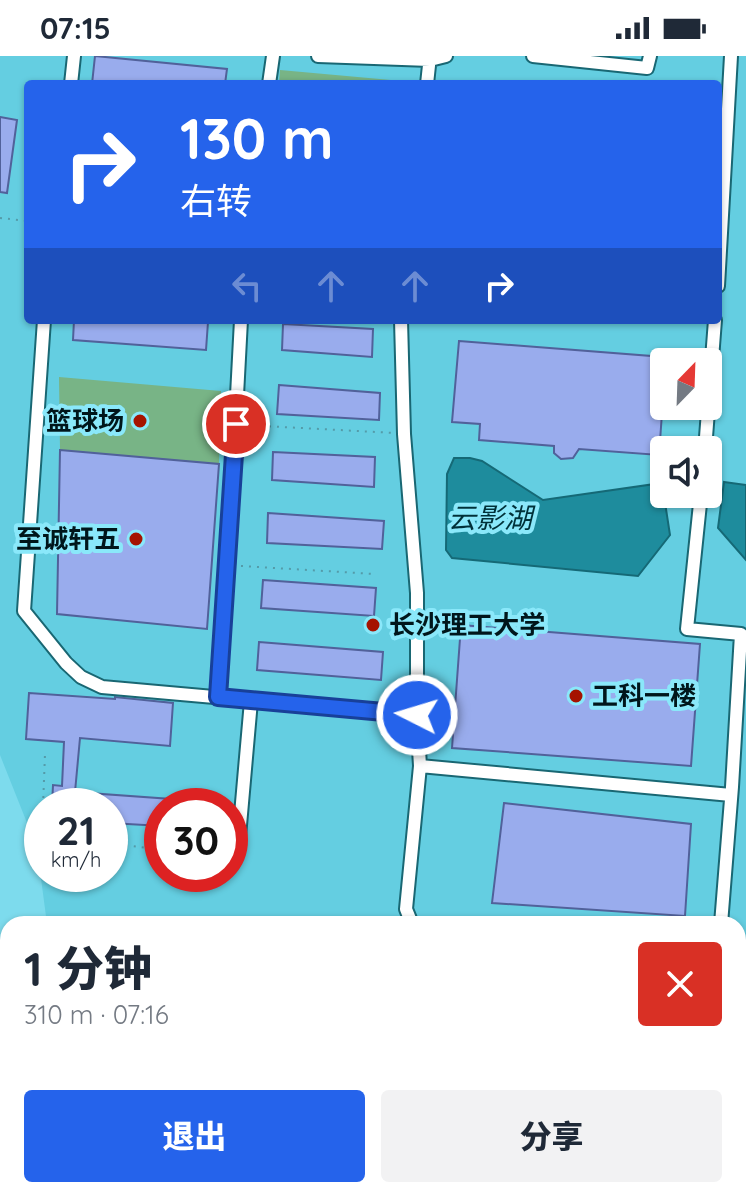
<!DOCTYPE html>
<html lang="zh">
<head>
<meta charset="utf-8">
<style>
	body { margin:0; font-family:Quicksand,"Noto Sans SC",sans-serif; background:#f2f2f3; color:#1f2937; height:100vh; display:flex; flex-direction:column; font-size:30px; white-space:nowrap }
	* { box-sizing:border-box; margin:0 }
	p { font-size:26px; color:#747a83 }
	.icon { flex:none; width:44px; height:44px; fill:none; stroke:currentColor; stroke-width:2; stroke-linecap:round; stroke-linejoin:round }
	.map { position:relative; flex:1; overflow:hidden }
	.panel { position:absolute; left:0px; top:860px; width:746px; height:282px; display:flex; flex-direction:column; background:#fff; border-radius:24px 24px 0 0; box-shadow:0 2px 6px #0004 }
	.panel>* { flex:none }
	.banner { position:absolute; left:24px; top:24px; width:698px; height:244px; border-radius:8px; box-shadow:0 2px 6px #0004; background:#2563eb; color:#fff; overflow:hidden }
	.needle { width:52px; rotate:23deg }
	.buttons { position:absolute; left:650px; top:292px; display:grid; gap:16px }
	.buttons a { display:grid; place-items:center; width:72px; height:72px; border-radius:8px; background:#fff; box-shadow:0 2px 6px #0004; font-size:40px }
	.speed { position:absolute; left:24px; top:732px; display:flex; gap:16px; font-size:40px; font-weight:700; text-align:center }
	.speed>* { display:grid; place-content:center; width:104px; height:104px; border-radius:50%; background:#fff; box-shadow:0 2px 6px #0004; line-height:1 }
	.speed small { font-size:20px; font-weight:400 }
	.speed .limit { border:12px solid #d22; background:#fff; color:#111 }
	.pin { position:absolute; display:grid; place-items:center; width:68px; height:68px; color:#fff; margin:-34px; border:4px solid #fff; border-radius:50%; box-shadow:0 2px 8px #0007 }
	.me { position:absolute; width:88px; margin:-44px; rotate:275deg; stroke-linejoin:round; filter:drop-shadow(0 0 6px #0008) }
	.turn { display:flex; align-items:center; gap:28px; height:168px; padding:0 24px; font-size:36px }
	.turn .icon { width:104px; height:104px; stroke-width:2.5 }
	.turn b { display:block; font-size:56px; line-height:68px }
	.lanes { display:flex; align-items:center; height:76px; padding:0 24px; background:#0003; justify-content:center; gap:40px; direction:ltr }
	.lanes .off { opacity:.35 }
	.round { display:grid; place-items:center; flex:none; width:84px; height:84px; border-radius:8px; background:#f2f2f3 }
	.overview { display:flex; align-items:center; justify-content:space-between; height:136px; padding:0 24px }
	h1 { font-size:48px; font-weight:800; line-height:60px }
	.button { display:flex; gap:16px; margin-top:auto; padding:16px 24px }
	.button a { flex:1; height:92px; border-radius:8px; background:#2563eb; color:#fff; font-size:32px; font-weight:800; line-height:92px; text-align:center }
	.button a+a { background:#f2f2f3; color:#1f2937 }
	.status { display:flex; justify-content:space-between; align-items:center; height:56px; padding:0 40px; background:#fff; direction:ltr }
	.status svg { height:22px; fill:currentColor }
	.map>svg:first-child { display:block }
	.built { fill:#64cee1; fill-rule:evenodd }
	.green { fill:#78b486 }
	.water { fill:#1e8c9d; stroke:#156976; stroke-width:2 }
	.building { fill:#99aced; stroke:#51619a; stroke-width:2 }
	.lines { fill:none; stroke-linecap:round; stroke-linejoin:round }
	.minor-casing { stroke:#196773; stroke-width:16 }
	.major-casing { stroke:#196773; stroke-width:20 }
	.path { stroke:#549ba9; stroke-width:2; stroke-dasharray:2 6; stroke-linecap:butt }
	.minor { stroke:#fff; stroke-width:12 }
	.major { stroke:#fff; stroke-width:16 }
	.route-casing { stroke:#184099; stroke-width:20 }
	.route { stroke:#2563eb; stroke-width:14 }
	.poi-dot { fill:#a51300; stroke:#8ae8fa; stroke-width:3 }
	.labels { text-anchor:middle; stroke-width:8; stroke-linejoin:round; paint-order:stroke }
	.poi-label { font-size:26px; font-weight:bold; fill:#00161b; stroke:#8ae8fa; text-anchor:end }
	.water-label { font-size:28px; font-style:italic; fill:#003139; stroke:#8ae8fa }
</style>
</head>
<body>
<div class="status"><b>07:15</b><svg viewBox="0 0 49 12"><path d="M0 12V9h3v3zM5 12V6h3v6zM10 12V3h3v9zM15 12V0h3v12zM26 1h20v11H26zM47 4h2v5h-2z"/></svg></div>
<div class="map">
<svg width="746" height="1141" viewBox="0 0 746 1141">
	<rect width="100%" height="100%" fill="#7ddbed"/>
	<!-- built -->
	<path class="built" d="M0,0H746V1055L738,1054V868H47L37,792L0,699ZM28,28H718V264H28ZM664,306H708V350H664ZM664,394H708V438H664ZM42,750H110V818H42ZM162,750H230V818H162Z"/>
	<!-- green -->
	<path class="green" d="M280,14L413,26V28H279Z
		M59,321L221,335L219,408L60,394Z
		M77,1134H244L337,1141H72Z"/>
	<!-- water -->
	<path class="water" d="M454,402H470L482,405L543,444L662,427L670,479L638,520L452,502L446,494L447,418Z
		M724,426L746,429V504L718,472Z"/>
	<!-- building -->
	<path class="building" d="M95,0L227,13L225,28H92Z
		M0,61L17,64L7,137L0,136Z
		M74,264H179L208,266L206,294L73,284Z
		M283,268L373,273L372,301L282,294Z
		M459,285L664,301V329L659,399L579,393L573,402L561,403L554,397V390L479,384L480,368L452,366Z
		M279,329L380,337L379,364L277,358Z
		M60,394L219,408L207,573L57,558Z
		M273,396L375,401L374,431L272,424Z
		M268,457L384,465L382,493L267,487Z
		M263,524L376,532L374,560L261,552Z
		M461,569L700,588L691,710L452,692Z
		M259,586L383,596L381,624L257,614Z
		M29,637L115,643V641L173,647L170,690L80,682L75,736L185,744V750H162V770L110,767V750H52L53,729L62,730L64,686L26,683Z
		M504,747L691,768L685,860L492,847Z"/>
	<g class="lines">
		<defs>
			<path id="minor" d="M318,0L430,4L446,0
				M533,0L647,12L650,0
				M71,28L74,0
				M269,28L273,0
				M427,28L430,0
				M718,230L731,0
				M44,264L24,555L66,607L81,621L102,631L417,659
				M401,264L404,378L417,537V659L420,710L406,853L412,868
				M705,394L715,264
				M701,438L687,573L741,578L732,731L721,868
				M218,641L224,538L228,509L241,264
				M420,710L731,739
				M238,792L251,645
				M738,918L746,919
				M0,1102L8,1103
				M377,1134L469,1141
				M332,1141V1134"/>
			<path id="major" d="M0,1044L8,1045
				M0,1082L8,1083
				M738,1100L746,1101
				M21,1134L22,1141
				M41,1134V1141
				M686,1134L746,1138"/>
		</defs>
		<!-- minor casing -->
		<use href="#minor" class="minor-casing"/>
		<!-- major casing -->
		<use href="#major" class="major-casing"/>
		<!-- path -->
		<path class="path" d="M0,162L28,165
			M245,369L395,377
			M241,510L375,518
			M43,750L45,698
			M110,787L162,794"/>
		<!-- minor -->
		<use href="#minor" class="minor"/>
		<!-- major -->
		<use href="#major" class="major"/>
	</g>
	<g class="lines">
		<defs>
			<path id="route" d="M236,368L218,641L417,659"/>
		</defs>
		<!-- route casing -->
		<use href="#route" class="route-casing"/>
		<!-- route -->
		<use href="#route" class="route"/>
	</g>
	<!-- markers -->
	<g class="poi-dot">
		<circle cx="140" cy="365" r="8"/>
		<circle cx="136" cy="483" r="8"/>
		<circle cx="373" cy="569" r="8"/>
		<circle cx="576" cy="640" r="8"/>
	</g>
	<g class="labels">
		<!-- poi labels -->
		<g class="poi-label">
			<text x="124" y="374">篮球场</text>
			<text x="120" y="492">至诚轩五</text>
			<text x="389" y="578" text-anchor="start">长沙理工大学</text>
			<text x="592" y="649" text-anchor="start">工科一楼</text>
		</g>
		<!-- water labels -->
		<g class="water-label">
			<text x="490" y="472">云影湖</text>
		</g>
	</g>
</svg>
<div class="buttons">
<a><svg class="needle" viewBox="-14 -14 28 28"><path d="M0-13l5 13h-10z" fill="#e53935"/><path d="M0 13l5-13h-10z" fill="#747a83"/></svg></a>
<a><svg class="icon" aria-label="sound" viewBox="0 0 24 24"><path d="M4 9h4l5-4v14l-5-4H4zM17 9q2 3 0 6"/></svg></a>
</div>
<div class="speed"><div>21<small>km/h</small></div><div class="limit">30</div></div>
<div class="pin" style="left:236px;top:368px;background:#d93025"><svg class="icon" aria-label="arrive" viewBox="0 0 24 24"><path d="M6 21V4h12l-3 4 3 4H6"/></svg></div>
<svg class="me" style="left:417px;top:659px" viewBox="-20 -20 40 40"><circle r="17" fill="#2563eb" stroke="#fff" stroke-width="3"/><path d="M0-11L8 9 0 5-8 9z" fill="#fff"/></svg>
<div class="banner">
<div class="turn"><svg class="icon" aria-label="right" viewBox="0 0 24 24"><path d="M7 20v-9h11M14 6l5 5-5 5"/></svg><div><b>130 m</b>右转</div></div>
<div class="lanes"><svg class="icon off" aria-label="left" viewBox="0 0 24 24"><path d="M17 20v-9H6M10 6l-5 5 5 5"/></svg><svg class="icon off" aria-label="ahead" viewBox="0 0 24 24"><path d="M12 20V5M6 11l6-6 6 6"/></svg><svg class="icon off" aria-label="ahead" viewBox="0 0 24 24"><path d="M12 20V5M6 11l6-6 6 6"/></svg><svg class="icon" aria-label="right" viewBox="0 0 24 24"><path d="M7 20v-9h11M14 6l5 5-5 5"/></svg></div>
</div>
<section class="panel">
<div class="overview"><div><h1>1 分钟</h1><p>310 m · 07:16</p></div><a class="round" style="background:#d93025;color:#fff"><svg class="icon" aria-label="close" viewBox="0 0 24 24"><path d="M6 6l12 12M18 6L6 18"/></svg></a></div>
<div class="button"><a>退出</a><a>分享</a></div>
</section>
</div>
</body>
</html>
